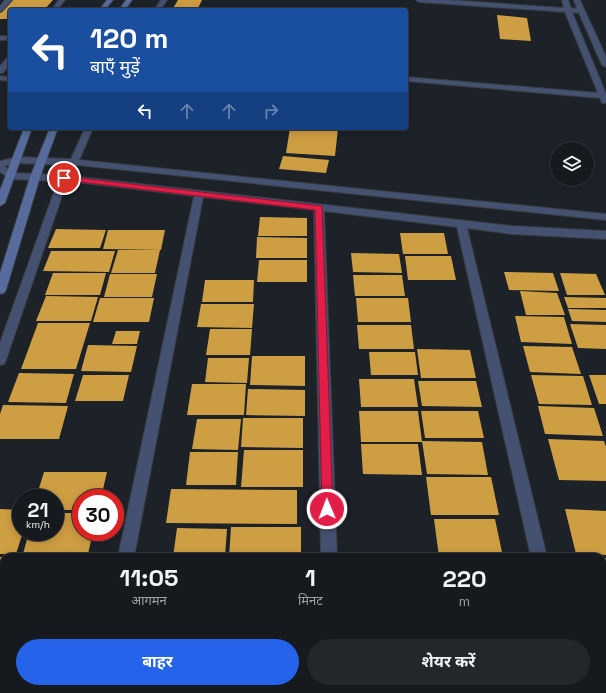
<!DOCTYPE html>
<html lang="hi">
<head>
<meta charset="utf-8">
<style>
	body { margin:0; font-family:"Space Grotesk","Noto Sans Devanagari",sans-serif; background:#23262b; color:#f1f3f6; height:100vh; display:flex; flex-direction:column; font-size:15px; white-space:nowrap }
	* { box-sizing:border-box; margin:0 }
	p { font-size:13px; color:#9ea0a4 }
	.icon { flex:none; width:22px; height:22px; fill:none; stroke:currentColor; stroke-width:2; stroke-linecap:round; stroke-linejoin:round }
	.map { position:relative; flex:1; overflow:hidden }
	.details { position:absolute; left:0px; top:553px; width:606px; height:140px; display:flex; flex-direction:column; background:#16191e; border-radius:12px 12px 0 0; box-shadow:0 2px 10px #0003,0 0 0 1px #35383c }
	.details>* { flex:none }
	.top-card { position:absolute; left:8px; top:8px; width:400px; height:122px; border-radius:4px; box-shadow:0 2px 10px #0003,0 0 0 1px #35383c; background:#1a4fa0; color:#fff; overflow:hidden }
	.buttons { position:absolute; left:550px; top:142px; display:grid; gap:8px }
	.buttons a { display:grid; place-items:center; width:44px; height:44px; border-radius:50%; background:#16191e; box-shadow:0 2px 10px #0003,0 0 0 1px #35383c; font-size:20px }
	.speed { position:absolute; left:12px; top:489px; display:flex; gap:8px; font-size:20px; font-weight:700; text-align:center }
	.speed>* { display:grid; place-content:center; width:52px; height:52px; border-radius:50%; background:#16191e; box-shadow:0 2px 10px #0003,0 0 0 1px #35383c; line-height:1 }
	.speed small { font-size:10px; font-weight:400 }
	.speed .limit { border:6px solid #d22; background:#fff; color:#111 }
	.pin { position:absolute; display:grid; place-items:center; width:34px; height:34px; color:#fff; margin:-17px; border:2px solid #fff; border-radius:50%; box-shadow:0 1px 4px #0007 }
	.me { position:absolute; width:44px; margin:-22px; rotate:359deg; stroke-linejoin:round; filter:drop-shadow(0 0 3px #0008) }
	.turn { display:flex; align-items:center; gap:14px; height:84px; padding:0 16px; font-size:18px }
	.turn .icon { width:52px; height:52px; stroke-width:2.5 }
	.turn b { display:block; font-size:28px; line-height:34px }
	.lanes { display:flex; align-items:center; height:38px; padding:0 16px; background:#0003; justify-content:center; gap:20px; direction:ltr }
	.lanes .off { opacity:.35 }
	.eta { display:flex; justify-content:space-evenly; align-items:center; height:68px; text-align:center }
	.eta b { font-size:24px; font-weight:700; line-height:28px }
	.primary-button { display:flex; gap:8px; margin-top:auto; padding:8px 16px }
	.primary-button a { flex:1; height:46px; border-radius:24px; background:#2563eb; color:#fff; font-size:16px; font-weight:700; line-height:46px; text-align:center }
	.primary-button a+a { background:#23262b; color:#f1f3f6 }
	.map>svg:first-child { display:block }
	.building { fill:#ce9e43 }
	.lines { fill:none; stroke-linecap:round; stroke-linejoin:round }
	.street-casing { stroke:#383c42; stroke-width:2 }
	.secondary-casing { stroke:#383c42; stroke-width:2 }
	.street { fill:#445170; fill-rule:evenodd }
	.secondary { fill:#576c9d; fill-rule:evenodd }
	.route { fill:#e11d48; stroke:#92132f }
</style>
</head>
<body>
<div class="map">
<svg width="606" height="693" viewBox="0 0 606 693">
	<rect width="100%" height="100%" fill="#1d2128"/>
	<!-- building -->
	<path class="building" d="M12,0H53L44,10H10V19H0V13Z
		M178,0H202L197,10H172Z
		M497,15L527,18L531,41L500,39Z
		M290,128H338L335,156L286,153Z
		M283,156L329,160L326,173L279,169Z
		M260,217L307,218V236H258Z
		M56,229L106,230L100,248H48Z
		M108,230H165L161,250L103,249Z
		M400,233H444L448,254H403Z
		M257,237L307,238V258H256Z
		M118,250H160L155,273H111Z
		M51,251H115L109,272L43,271Z
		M351,253L399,254L402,273L353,272Z
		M405,256H451L456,280H408Z
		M259,260H307V282H257Z
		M504,272L553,273L559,291L509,290Z
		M53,273H106L100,295H45Z
		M560,273L596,274L605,295H567Z
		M110,274H157L152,297H104Z
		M353,275H402L405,296H355Z
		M205,280H254L253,302H202Z
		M520,291L557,293L565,315H526Z
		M46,296L98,297L91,321H36Z
		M564,297L606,298V308H568Z
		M100,298H154L149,322H93Z
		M356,298H408L411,322H358Z
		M201,304H254L252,328L197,327Z
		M568,309L606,310V322L572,321Z
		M515,316L564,317L572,344L521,342Z
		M38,323H90L76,369H21Z
		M570,324L606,325V349L578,348Z
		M357,325H411L414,349H359Z
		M210,329H252L250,355H206Z
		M116,331H140L137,344H112Z
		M88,345L137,346L131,372L81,371Z
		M523,346L572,347L581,374L530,372Z
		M417,349L470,350L476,378H421Z
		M369,352H415L418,375H371Z
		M252,356H305V386L250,385Z
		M208,358H249L247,383L205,382Z
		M19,373L74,374L66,403L8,402Z
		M83,375H129L123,401H75Z
		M531,375L583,376L592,405L539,404Z
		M589,375H606V404H599Z
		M359,379H414L418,407H361Z
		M418,381H476L482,407L422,406Z
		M192,384H246L244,415H187Z
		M248,389L305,390V416L246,415Z
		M3,405L68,406L59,439H0V414Z
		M538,406L594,408L603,436L545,434Z
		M359,411H418L422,442H361Z
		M421,411H478L484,438H425Z
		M243,418H303V448L241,447Z
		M197,419H241L238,450L192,449Z
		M548,439L604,441L606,447V481L559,480Z
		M422,441L482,442L488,475L427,474Z
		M361,444H418L422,475L363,474Z
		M244,450H303V487H241Z
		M190,452H238L236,485H186Z
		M44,472H107L101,498H81V510H55V498H36Z
		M426,477H491L499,515H431Z
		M171,489L297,490V524L166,523Z
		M0,509L21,510V532H23L16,554H0Z
		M565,509L606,511V555L576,554Z
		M55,513H81V532H93L88,554H23L29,532H55Z
		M434,519H495L503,557H439Z
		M231,527H301V557H229Z
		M177,528L227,529L225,557H173Z
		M0,557H4V600H0Z
		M602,558H606V608H602Z
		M0,602H4V612L0,624Z
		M4,628V654H0V641Z
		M0,658H4V689H63L62,693H0Z"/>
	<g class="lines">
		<defs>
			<path id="street" d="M5,0H12L2,11L0,12V6Z
				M59,0H65L57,10H51Z
				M161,0H167L160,10H154Z
				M416,0H448L564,8L562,0H568L571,8L577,9L574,0H580L606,57V67L602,65L579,13L572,12L606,94V103H602L600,98L406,81V77L598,93L565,12L419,2Z
				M0,36H10V40H0Z
				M7,58H10V64L3,73H0V66Z
				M0,76L10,77V81L0,80Z
				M85,128H93L79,160L606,214V220L77,165L70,176L512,226L606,231V239L512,234L467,228L547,557H531L457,227L324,211L337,557H321L314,210L203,197L134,557H118L194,196L67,181L6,360L4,364L0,365V343L58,181L11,179L0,172V161L17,157L71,159ZM17,163L68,165L61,175L13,173L4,166Z
				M90,689H108L107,693H89Z
				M323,689H341V693H323Z
				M561,689H579L580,693H562Z"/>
			<path id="secondary" d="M107,0H113L105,10H99Z
				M126,0H132L125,10H119Z
				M24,128H32L5,203L0,206V190Z
				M50,128H58L40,177L6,290L4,293L0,294V273L30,177Z"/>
		</defs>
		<!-- street casing -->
		<use href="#street" class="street-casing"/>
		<!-- secondary casing -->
		<use href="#secondary" class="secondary-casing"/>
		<!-- street -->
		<use href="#street" class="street"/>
		<!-- secondary -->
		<use href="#secondary" class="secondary"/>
	</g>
	<!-- route -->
	<path class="route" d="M62,176L322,206L333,509L331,513L327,515L323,513L322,509L315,210L64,180L62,179Z"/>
</svg>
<div class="buttons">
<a><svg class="icon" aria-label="layers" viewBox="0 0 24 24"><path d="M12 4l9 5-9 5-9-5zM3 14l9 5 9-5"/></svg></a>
</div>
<div class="speed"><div>21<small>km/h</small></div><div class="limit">30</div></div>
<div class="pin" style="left:64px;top:178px;background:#d93025"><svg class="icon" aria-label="arrive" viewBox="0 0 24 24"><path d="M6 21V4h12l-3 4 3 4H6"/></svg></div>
<svg class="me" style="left:327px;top:509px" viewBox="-20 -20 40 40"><circle r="17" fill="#e11d48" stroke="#fff" stroke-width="3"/><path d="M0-11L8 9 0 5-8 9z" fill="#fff"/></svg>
<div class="top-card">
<div class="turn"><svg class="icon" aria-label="left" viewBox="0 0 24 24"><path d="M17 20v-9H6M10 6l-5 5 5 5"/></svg><div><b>120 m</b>बाएँ मुड़ें</div></div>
<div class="lanes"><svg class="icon" aria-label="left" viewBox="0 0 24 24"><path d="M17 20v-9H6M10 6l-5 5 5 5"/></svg><svg class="icon off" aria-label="ahead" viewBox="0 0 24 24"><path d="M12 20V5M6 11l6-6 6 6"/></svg><svg class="icon off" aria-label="ahead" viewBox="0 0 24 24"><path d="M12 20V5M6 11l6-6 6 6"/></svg><svg class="icon off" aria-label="right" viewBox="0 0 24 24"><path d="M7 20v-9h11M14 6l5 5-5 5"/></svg></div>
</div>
<section class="details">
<div class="eta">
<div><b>11:05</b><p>आगमन</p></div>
<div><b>1</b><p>मिनट</p></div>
<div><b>220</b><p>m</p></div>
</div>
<div class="primary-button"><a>बाहर</a><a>शेयर करें</a></div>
</section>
</div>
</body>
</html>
